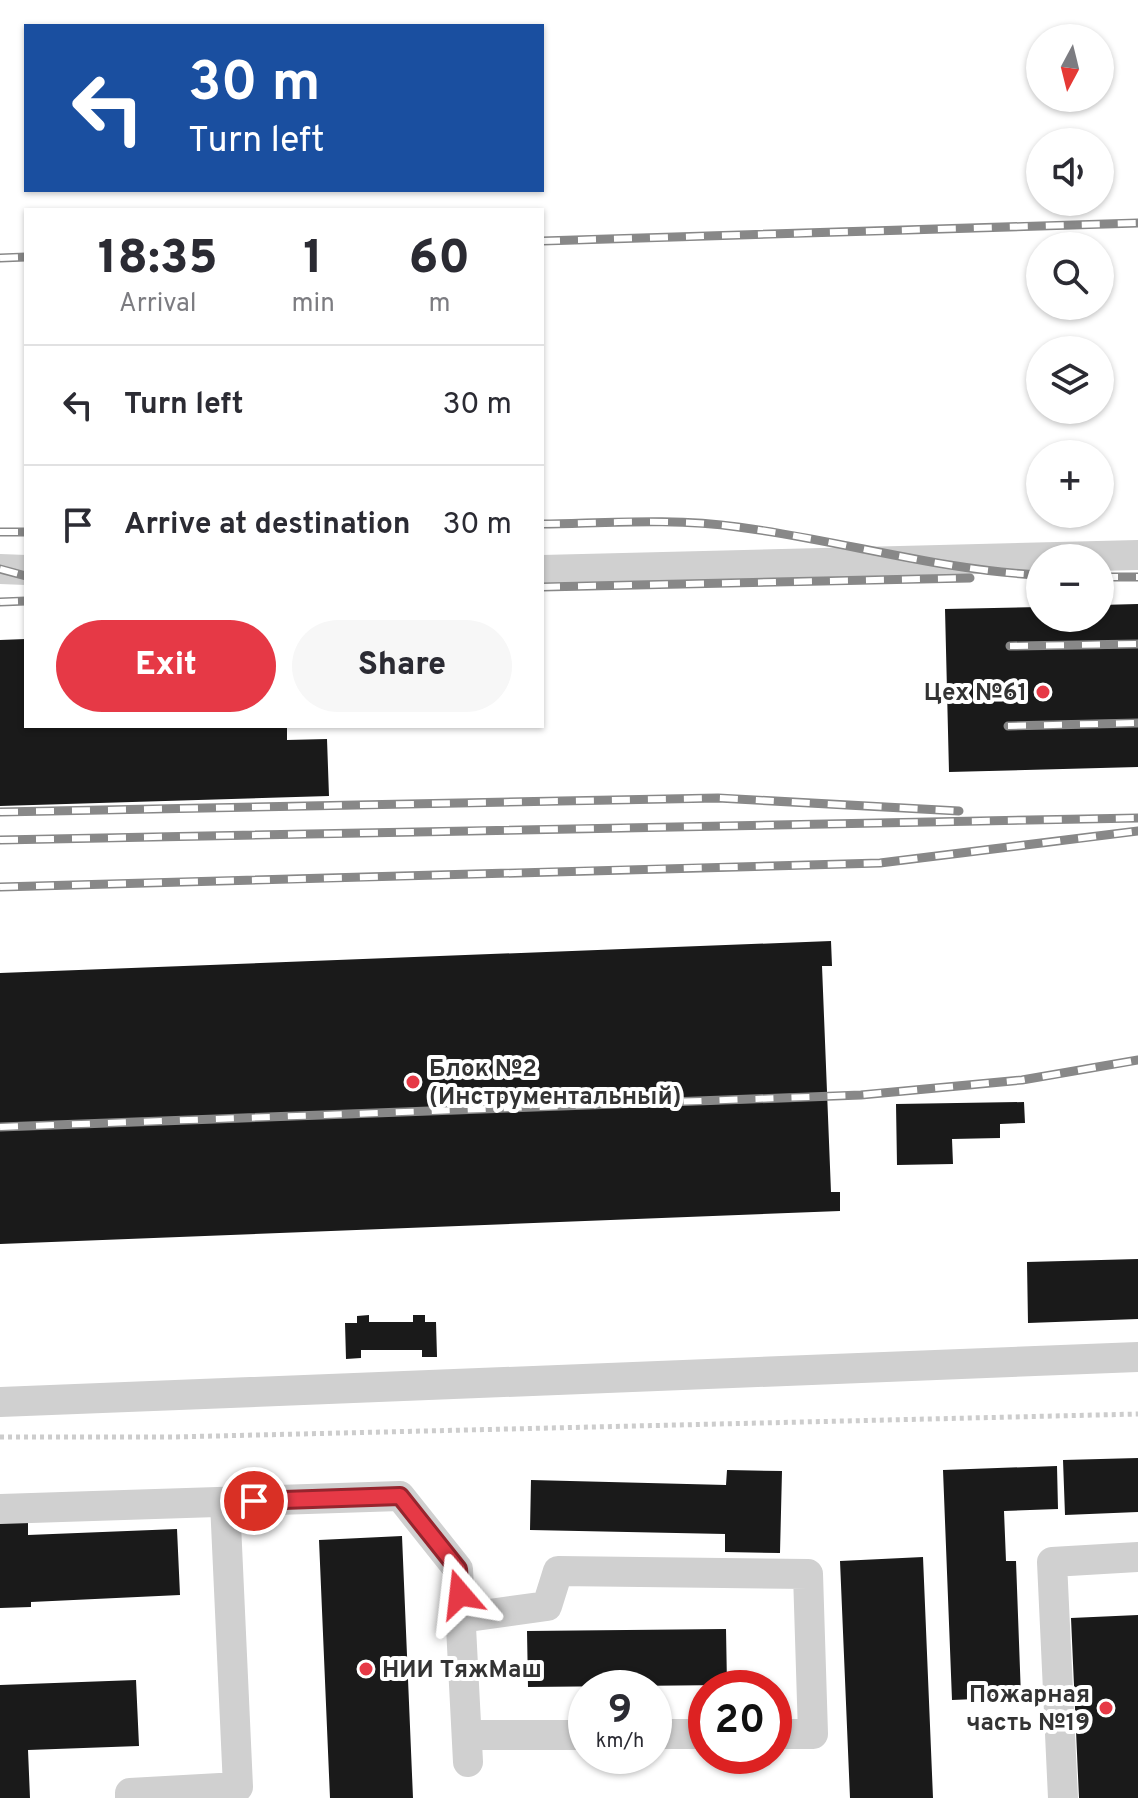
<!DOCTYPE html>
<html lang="en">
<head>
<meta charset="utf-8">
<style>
	body { margin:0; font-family:Overpass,sans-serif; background:#f7f7f7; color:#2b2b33; height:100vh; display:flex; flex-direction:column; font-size:30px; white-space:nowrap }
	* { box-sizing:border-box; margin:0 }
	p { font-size:26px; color:#7c7c81 }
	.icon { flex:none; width:44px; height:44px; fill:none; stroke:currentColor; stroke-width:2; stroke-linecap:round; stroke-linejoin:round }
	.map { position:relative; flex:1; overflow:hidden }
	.side { position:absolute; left:24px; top:208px; width:520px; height:520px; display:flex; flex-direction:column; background:#fff; border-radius:0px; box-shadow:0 2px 6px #0004 }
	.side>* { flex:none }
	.top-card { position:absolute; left:24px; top:24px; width:520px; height:168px; border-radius:0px; box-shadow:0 2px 6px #0004; background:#1a4fa0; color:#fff; overflow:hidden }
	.needle { width:52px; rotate:187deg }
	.buttons { position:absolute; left:1026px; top:24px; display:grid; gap:16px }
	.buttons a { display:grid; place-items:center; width:88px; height:88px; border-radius:50%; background:#fff; box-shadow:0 2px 6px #0004; font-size:40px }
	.speed { position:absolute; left:568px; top:1670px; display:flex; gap:16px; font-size:40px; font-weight:700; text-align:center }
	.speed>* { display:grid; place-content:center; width:104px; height:104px; border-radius:50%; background:#fff; box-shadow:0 2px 6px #0004; line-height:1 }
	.speed small { font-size:20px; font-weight:400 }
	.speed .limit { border:12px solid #d22; background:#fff; color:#111 }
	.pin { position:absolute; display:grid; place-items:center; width:68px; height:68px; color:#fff; margin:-34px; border:4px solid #fff; border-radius:50%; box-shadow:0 2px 8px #0007 }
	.me { position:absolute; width:88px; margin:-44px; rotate:343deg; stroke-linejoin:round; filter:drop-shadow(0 0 6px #0008) }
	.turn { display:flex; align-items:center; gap:28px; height:168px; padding:0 32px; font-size:36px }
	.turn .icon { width:104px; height:104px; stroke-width:2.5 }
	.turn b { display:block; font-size:56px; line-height:68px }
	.eta { display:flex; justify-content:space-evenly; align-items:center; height:136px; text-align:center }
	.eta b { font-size:48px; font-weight:800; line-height:56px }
	.button { display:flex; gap:16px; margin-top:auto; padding:16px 32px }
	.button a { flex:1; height:92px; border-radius:48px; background:#e63946; color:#fff; font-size:32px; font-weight:800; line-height:92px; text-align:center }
	.button a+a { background:#f7f7f7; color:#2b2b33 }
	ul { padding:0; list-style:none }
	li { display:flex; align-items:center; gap:24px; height:120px; padding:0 32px; border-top:2px solid #e1e1e2 }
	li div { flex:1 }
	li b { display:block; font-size:30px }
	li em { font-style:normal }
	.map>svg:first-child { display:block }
	.building { fill:#1a1a1a }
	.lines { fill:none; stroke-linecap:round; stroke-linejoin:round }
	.path { stroke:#cdcdcd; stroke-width:5; stroke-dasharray:4 4; stroke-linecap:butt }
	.minor { stroke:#d0d0d0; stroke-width:30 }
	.rail-casing { stroke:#888; stroke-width:9 }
	.rail { stroke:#fff; stroke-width:6; stroke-dasharray:18; stroke-linecap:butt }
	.route-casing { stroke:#96252e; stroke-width:20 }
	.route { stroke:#e63946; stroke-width:14 }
	.poi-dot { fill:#e63946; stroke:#fff; stroke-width:3 }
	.labels { text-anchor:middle; stroke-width:8; stroke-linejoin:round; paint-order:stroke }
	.poi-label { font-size:24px; font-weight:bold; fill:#333; stroke:#fff; text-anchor:end }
</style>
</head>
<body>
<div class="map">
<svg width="1138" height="1798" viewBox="0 0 1138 1798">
	<rect width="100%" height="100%" fill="#fff"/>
	<!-- building -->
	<path class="building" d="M1138,604V767L949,772L945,609L1040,607V618H1100V605Z
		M26,639V726H287V740L327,739L329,796L0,806V640Z
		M831,941L832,966H822L831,1192H840V1211L0,1244V973Z
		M1024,1102L1025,1123L1000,1124V1138L952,1139L953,1164L897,1165L896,1104Z
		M1138,1259V1319L1028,1323L1027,1262Z
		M369,1315V1322H413V1315H425V1322H436L437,1357H422V1350H361V1358L346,1359L345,1323H357V1316Z
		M1138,1458V1512L1065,1515L1063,1460Z
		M1057,1466L1058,1509L1004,1511L1006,1561H1016L1021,1697L952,1700L943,1470Z
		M727,1470L782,1471L780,1553L725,1552V1534L530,1530L531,1480L726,1485Z
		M28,1520V1535L177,1529L180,1595L31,1602V1607L0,1608V1521Z
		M402,1536L413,1798H330L319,1540Z
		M923,1557L933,1798H850L840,1561Z
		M1138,1615V1798H1079L1071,1618Z
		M726,1629L727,1685L528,1687L527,1631Z
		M136,1680L139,1746L28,1750L30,1798H0V1685Z"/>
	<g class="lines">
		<!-- path -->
		<path class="path" d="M0,1437H173L1138,1414"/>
		<!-- minor -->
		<path class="minor" d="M0,569L26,570
			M542,570L1138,555
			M0,1402L1138,1357
			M0,1509L400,1496L458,1569L468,1762
			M461,1618L547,1606L558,1571L808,1574L813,1734H774
			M654,1734H706
			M467,1735H586
			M130,1798V1793L238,1787L225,1502
			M1063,1798L1052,1562L1138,1557"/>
		<defs>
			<path id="rail" d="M542,241L1138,223
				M0,258L26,257
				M542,524C607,523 674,518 738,527C840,540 937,570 1040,575
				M0,532H26
				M0,569L26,576
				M1100,577H1138
				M542,587L970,578
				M0,602L26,601
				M1010,646L1138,644
				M1008,726L1138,723
				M0,812L718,798L959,811
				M0,840L1138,818
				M0,887L880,863L1138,831
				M0,1127L861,1095L1022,1080L1138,1060"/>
		</defs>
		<!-- rail casing -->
		<use href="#rail" class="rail-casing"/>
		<!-- rail -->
		<use href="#rail" class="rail"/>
	</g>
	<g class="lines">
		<defs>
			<path id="route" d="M254,1501L400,1496L458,1569L460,1594"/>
		</defs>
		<!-- route casing -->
		<use href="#route" class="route-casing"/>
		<!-- route -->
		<use href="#route" class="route"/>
	</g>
	<!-- markers -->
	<g class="poi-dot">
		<circle cx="1043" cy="692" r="8"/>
		<circle cx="413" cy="1082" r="8"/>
		<circle cx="366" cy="1669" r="8"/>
		<circle cx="1106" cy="1708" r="8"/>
	</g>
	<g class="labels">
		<!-- poi labels -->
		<g class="poi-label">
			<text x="1027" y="700">Цех №61</text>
			<text x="429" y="1076" text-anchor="start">Блок №2<tspan x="429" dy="28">(Инструментальный)</tspan></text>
			<text x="382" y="1677" text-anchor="start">НИИ ТяжМаш</text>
			<text x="1090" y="1702">Пожарная<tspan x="1090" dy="28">часть №19</tspan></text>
		</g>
	</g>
</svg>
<div class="buttons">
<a><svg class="needle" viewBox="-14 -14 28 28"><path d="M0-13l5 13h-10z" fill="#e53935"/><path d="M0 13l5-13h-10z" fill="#7c7c81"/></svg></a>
<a><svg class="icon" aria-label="sound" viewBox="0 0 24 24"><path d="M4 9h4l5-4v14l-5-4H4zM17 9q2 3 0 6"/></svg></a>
<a><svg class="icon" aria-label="search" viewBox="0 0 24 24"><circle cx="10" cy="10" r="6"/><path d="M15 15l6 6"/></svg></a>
<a><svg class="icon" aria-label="layers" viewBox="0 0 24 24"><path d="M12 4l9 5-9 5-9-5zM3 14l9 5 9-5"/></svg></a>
<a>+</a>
<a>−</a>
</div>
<div class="speed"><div>9<small>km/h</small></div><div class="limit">20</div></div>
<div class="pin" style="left:254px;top:1501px;background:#d93025"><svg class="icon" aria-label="arrive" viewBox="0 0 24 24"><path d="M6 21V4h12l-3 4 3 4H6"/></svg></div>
<svg class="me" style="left:460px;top:1594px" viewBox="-20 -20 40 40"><path d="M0-17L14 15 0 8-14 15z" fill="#e63946" stroke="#fff" stroke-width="4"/></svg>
<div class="top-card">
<div class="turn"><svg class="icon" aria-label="left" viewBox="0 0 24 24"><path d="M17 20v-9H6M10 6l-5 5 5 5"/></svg><div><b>30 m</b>Turn left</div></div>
</div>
<section class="side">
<div class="eta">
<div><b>18:35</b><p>Arrival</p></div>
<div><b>1</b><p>min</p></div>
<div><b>60</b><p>m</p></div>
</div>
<ul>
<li><svg class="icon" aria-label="left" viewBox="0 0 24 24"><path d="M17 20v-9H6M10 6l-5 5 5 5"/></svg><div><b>Turn left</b></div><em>30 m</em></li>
<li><svg class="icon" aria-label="arrive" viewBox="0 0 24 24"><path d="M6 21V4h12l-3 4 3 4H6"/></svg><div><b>Arrive at destination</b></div><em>30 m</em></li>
</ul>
<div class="button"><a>Exit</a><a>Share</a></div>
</section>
</div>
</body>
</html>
